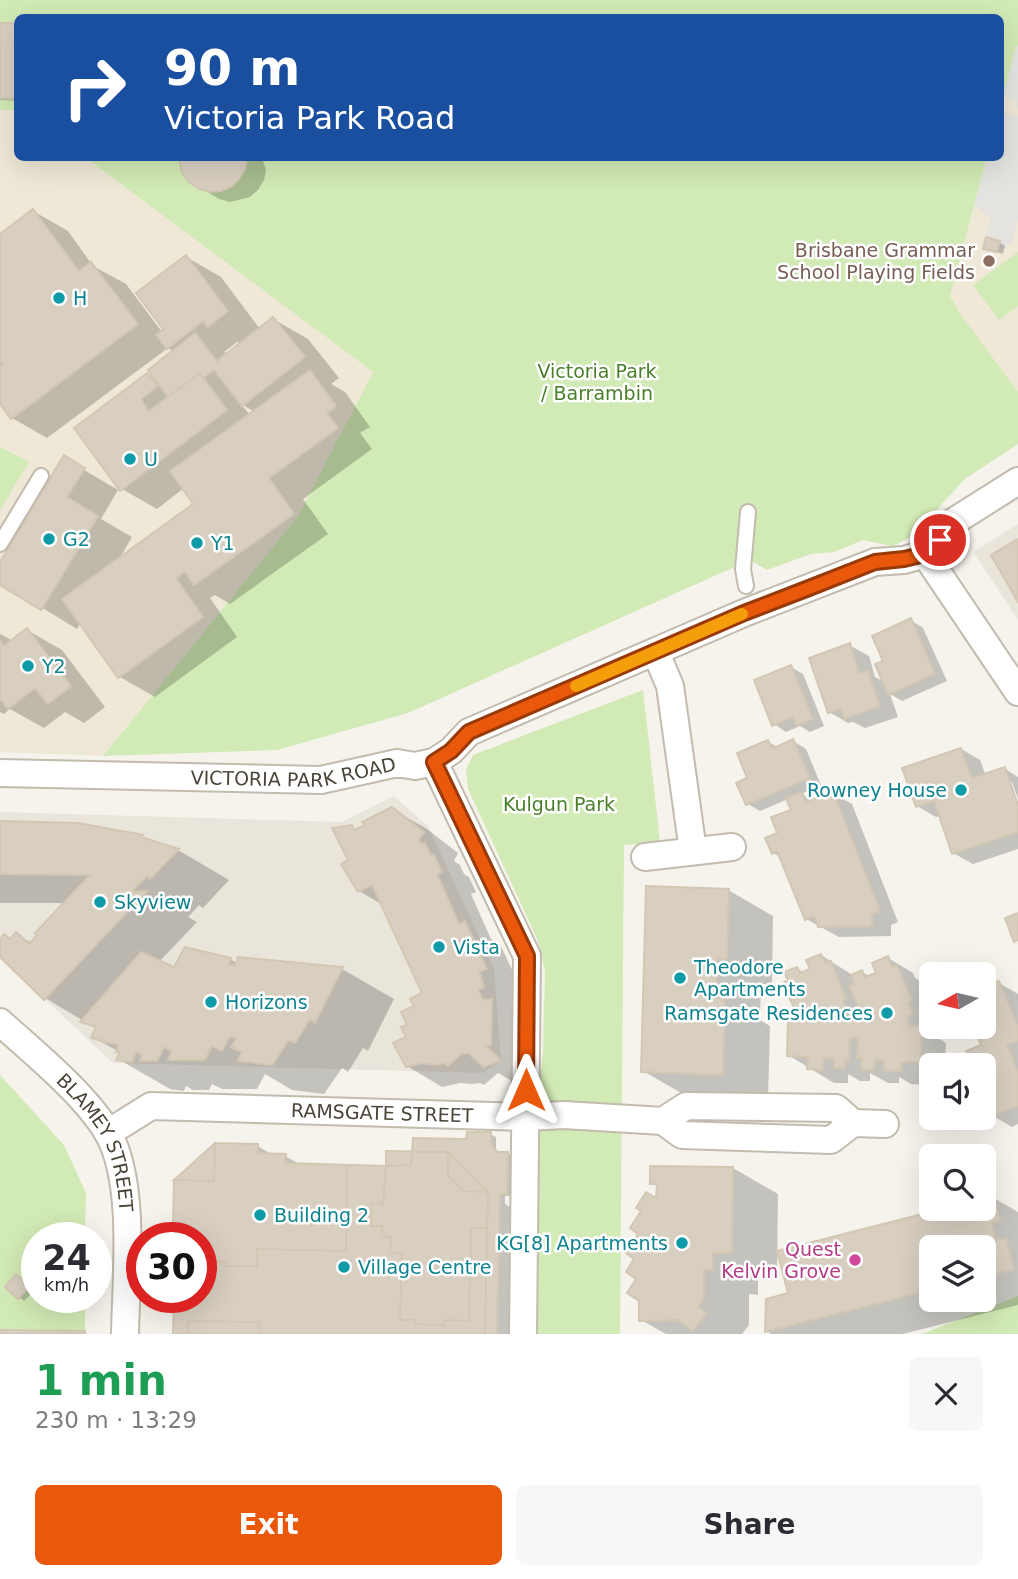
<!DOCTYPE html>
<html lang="en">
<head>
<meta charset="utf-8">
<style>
	body { margin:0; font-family:"DejaVu Sans",sans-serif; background:#f7f7f7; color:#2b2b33; height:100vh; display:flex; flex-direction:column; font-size:26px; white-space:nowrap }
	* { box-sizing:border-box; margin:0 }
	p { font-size:23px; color:#7c7c81 }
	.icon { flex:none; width:38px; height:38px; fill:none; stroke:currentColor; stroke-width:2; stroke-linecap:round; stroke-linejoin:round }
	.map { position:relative; height:1334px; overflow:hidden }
	.sheet { display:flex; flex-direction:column; background:#fff; flex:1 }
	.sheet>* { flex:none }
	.guide { position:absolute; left:14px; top:14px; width:990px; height:147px; border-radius:10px; box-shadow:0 7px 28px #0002; background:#1a4fa0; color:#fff; overflow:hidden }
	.needle { width:46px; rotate:262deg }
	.tools { position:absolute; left:919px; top:962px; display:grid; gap:14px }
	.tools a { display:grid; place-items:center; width:77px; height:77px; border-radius:10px; background:#fff; box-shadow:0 7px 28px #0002; font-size:35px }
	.speed { position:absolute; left:21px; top:1222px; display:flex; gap:14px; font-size:35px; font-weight:700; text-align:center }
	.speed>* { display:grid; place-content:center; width:91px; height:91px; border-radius:50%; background:#fff; box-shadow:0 7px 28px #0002; line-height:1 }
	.speed small { font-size:18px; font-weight:400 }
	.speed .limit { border:10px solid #d22; background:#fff; color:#111 }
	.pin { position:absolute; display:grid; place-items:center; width:60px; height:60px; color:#fff; margin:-30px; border:4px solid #fff; border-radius:50%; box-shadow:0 2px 7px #0007 }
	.me { position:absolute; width:77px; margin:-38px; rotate:0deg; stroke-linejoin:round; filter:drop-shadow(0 0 5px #0008) }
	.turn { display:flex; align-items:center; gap:24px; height:147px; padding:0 35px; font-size:32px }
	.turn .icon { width:91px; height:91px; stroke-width:2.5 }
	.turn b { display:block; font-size:49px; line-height:60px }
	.round { display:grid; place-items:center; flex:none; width:74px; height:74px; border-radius:10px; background:#f7f7f7 }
	.summary { display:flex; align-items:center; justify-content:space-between; height:119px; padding:0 35px }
	h1 { font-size:42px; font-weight:700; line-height:52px; color:#1e9e55 }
	.button { display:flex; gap:14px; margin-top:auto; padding:14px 35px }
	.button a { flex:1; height:80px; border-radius:10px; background:#ea580c; color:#fff; font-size:28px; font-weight:700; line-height:80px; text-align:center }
	.button a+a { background:#f7f7f7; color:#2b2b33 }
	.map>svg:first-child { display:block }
	.residential { fill:#eae5da }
	.education { fill:#efe8d6 }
	.green { fill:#d2eab5 }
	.parking { fill:#e5e3e0 }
	.shadow { fill:#0003; fill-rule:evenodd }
	.building { fill:#d8cfc1; stroke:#d3c7b4; stroke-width:2 }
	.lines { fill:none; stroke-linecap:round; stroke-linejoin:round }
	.service-casing { stroke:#c2bbae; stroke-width:18 }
	.minor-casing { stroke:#c2bbae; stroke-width:30 }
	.service { stroke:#fff; stroke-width:14 }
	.minor { stroke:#fff; stroke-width:26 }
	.route-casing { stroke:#983908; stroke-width:18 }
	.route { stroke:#ea580c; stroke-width:12 }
	.slow { stroke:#f59e0b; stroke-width:12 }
	.education-dot { fill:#8d6e63; stroke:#fff; stroke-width:2.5 }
	.culture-dot { fill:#0f9aa8; stroke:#fff; stroke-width:2.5 }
	.hotel-dot { fill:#d1479c; stroke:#fff; stroke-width:2.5 }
	.labels { text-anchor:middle; stroke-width:5; stroke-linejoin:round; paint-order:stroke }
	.education-label { font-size:19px; fill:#785e54; stroke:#fff; text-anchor:end }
	.culture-label { font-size:19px; fill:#0d838f; stroke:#fff; text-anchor:start }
	.park-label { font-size:19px; fill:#4a7f2a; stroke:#fff }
	.street-label { font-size:19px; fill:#4b4439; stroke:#fff }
	.hotel-label { font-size:19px; fill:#b23c85; stroke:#fff; text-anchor:end }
</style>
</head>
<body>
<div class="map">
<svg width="1018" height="1334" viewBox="0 0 1018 1334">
	<rect width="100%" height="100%" fill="#f6f3ec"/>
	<!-- residential -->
	<path class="residential" d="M1018,524V620L973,552Z
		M394,796L428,826L494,969L501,1060L483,1073L113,1063L0,957V812L342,822Z"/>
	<!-- education -->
	<path class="education" d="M1018,40V415L950,296L987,158H1001V104Z
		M0,110H17L18,158H86L373,372L298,516L103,756L0,752Z"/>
	<!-- green -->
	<path class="green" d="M0,0H1018V46L1001,104V18H18L17,110H0Z
		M86,158H987L950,296L961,315L1018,392V444L965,479L939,507L927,528L897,544L892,546L863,540L834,552L811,554L767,570L750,560L408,713L277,750L103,756L298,516L373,372Z
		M1018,252V306L999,320L973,285Z
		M0,447L29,462L0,510Z
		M643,690L660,842L624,845L620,1334H535L537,1113L543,1051L545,971L538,941L468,789L466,769L473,755Z
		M0,1075L64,1145L86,1193L85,1237H37V1297H85V1331L0,1330Z
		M1018,1296V1334H922Z"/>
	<!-- parking -->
	<path class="parking" d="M1016,46H1018V110L1015,100L1003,96Z
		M1001,113L1018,116V220L1012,242L998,252L983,249L991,219L974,205L987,158H1001Z"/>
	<!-- shadow -->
	<path class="shadow" d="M18,24V101L0,100V25Z
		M182,158H262L266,170L264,180L258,190L250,197L230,202L219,199L199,187L184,172Z
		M33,211L68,231L93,266L126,284L162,332L165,329L186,257L221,277L260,329L273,319L308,339L339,378L331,384L345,392L370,427L360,433L372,449L303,499L328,534L230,604L215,595L210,598L237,637L155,697L120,677L81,622L77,629L0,582V565L64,458L118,490L101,519L132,537L118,561L196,504L184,488L157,509L122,489L76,428L148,375L158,381L174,352L168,348L47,438L12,418L0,402V236ZM237,342L242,344L229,354L224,352ZM241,404L255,412L250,415Z
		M999,242L1005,246L1003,254L985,248Z
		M911,620L923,628L947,681L902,701L890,694L898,717L865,728L853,722L848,723L829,712L849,645L869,656L875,677L885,682V662Z
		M27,630L62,650L105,707L84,723L65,712L44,728L10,709L4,714L0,712V634L13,641Z
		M791,667L803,674L824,726L810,732L800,726L786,732L774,724Z
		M793,741L806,749L821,785L801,794L814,801L833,793L852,804L898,922L891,925V936L839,937L806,919L782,858L773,853L780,834L793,811L788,799L760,811L748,804L749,779L768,742L778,747Z
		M961,749L980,760L986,776L1005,769L1018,777V799L1012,782H1008L1018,810V849L973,864L953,853L940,816L936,817L917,806Z
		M392,809L427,829L458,853L454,861L460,865L464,874L469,877L476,892L471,894L491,939L500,944L521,989L513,992L518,1007L512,1010L514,1015L521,1086L498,1073L484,1085L480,1083L472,1084L460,1083L442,1087L407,1066L409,1025L416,1007L424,993L383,905L359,891L351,861L352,827L357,830Z
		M0,823L78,824L142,837L178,850L229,880L203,908L199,905L188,917L197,922L159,962L175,969L230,959L238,964L239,959L342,969L394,999L368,1051L363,1048L348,1072L342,1068L324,1094L292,1090L265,1074L257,1089H222L212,1084L209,1090H193L186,1086L184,1091L170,1089L118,1059L121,1053L93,1037L97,1029L45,998L0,954V942L12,940L17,935L32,943L65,903H0Z
		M728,890L773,916L772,984H761L760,1020L770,1026L768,1100L688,1097L643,1071Z
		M821,955L854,976L862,972L871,977L879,974L888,958L913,973L915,978L921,981L931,1003V1027L937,1028L932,1030L933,1035L946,1043L945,1066H931V1075H926V1085L911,1084L899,1077V1083H888L870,1073V1081H860L848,1074V1083H834L788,1055L811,1023L799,1015L797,969L805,973L812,970Z
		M999,983L1018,994V1124L1012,1127L993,1116L984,1092V989Z
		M490,1134L496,1137V1149L500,1153H508L514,1157L513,1196H505V1204L532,1220L514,1334H175L176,1297H201V1237H177V1226L258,1146L274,1156H285L301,1165L387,1168L414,1154Z
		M733,1168L778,1194L777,1278H758V1295L749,1294V1325L742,1334H666L641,1320L637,1258L658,1201V1187L651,1183Z
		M994,1198L1018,1212V1305L903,1334H771L767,1331L790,1294L984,1209V1201ZM931,1248H984V1300H931Z
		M17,1276L34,1291L24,1301L19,1297Z"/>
	<!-- building -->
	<path class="building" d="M0,23H18V99L0,98Z
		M179,158H247L245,169L239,179L231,187L221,191L209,192L198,188L189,182L182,173Z
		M33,209L79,271L91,262L138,324L11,419L0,404V366L3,364L0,360V234Z
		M986,237L1000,241L997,252L983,249Z
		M186,255L228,311L208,327L203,321L167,349L156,335L163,329L136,293Z
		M273,317L305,357L242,406L214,370L203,378L200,373L168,397L148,370L195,333L217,361Z
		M310,370L336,406L327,413L338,428L269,478L294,514L194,585L185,572L176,578L203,617L118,678L62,599L193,504L170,471Z
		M147,373L158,386L141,399L149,411L200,373L227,410L120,491L74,428Z
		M64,455L85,468L67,497L98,516L41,610L0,585V562Z
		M1018,539V602L991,555Z
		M911,618L935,674L888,695L875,664L883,661L872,636Z
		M27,628L71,686L48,704L35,688L8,709L0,699V641L4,646Z
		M850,643L859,673L868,671L880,706L844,719L841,709L828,713L809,658Z
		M791,665L813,719L796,726L793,717L772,726L754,680Z
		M793,739L810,778L746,805L736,783L747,778L737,753L768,740L772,749Z
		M961,748L972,778L1005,767L1018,805V832L952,854L934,801L916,807L902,768Z
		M833,791L880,911L872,914V926L818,927L814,916L805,920L777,851L772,854L765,838L777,833L771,817L791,810L786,798L802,792L806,802Z
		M392,807L424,832L419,839L421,844L425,843L431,856L434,855L442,872L437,874L459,924L465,921L487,969L479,972L484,987L478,990L483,1000L492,999L491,1045L486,1046L501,1060L484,1067L468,1053L461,1054L448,1066L443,1063L436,1065L423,1063L406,1067L393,1043L406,1037L401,1027L407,1025L401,1012L414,1006L410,999L422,993L372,885L358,892L341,864L348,860L332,828L352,825L354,830L365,825L362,822Z
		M0,821L78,823L143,835L141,837L179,849L150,879L147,876L134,889V892L147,891L44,1000L0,957V939L4,934L10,939L16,932L29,944L37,935L35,933L90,875L0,874Z
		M646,886L729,889L727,959H717L716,998H725L723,1075L641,1072Z
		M1018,913V940L1014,942L1005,918Z
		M185,947L231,958L229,964L235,966L238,957L343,967L315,1023L310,1019L295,1043L289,1040L272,1065L238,1061L242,1052L231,1047L236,1039L230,1036L222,1051L212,1046L205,1060H168L172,1051L164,1047L157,1061H140L142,1055L136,1052L132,1062L116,1060L120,1052H116L118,1045L91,1038L96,1027L80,1022L141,952L174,967Z
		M821,954L825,963L831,961L846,999L843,1000L847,1011L830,1018L864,1019L849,986L854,984L851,975L862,970L865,977L876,973L872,963L888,956L892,967L897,965L912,1000L908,1002L913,1014L908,1016L909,1026H922L920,1062H901V1071H884V1060H875L874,1070L861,1069L862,1058H857L858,1038H850L849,1060H845V1068H834V1058H824L823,1070L807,1069L808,1057L787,1056L788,1020L812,1021L808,1012L798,1017L783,983L788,980L784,972L797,967L800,973L810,969L806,960Z
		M999,981L1018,1028V1041L1007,1045L1018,1072V1106L991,1117L984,1097V1066H971L966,1051L981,1045L973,1027H984V987Z
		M467,1132H491V1144L497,1152H508L507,1194H500L497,1334H485L488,1192L448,1152H412L413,1138L466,1139Z
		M215,1143L258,1144V1153L286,1154L285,1163L386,1166V1151L448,1152L488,1192L485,1334H173L174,1297H201V1237H175V1226L173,1225L174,1180L214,1181Z
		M215,1143L258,1144V1153L286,1154L285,1163L347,1165L346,1251L257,1249V1266H226V1262L201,1261V1237H187V1226L173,1225L174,1180L214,1181Z
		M215,1143L214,1181L174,1180Z
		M412,1152H448V1175L464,1191L488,1192L487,1228H471L469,1321L445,1320L444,1325L415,1324V1320H400L402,1253H390L391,1237H382V1226H371L372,1203L383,1204L386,1166L411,1165Z
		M650,1166L733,1167L732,1253H713V1270L704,1269V1299L698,1307L707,1313L693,1331L678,1320L639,1321V1301L627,1293L636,1279L626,1272L634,1259L626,1253L638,1234L630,1228L641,1211L636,1208L646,1192L656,1198L657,1184H650Z
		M994,1196L1000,1221L992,1223L996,1240L1006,1238L1014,1269L984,1277V1248H931V1290L765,1332L766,1299L788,1293L777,1251L942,1209H984V1199Z
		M16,1274L29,1287L18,1299L5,1287Z
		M188,1321L260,1322L259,1334H188Z
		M0,1330L85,1331V1334H0Z"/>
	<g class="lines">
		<defs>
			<path id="service" d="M0,544L41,476
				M746,586L743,569L748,512"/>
			<g id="minor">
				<path d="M925,554L1018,692"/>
				<path d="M656,653L670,686L693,851"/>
				<path d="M434,762L527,956L523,1334"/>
				<path id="s1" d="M0,773L321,780L397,763L415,766L434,762L451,751L469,732L744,613L875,562L904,560L925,554L953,522L1018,481"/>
				<path d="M645,857L732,847"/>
				<path id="s2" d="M0,1022C34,1053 85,1094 108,1133C136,1183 126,1276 125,1334"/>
				<path d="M663,1121L682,1135L831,1140L853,1123L885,1124"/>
				<path id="s3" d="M108,1133L151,1106L526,1117L564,1115L663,1121L686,1106L836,1108L853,1123"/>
			</g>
		</defs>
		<!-- service casing -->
		<use href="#service" class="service-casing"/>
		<!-- minor casing -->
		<use href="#minor" class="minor-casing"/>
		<!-- service -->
		<use href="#service" class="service"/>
		<!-- minor -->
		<use href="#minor" class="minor"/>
	</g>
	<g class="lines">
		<defs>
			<path id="route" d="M526,1090L527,956L434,762L451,751L469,732L744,613L809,588L875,562L904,559L925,554L940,540"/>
		</defs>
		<!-- route casing -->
		<use href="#route" class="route-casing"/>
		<!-- route -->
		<use href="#route" class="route"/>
		<!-- slow -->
		<path class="slow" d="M576,686L742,614"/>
	</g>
	<!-- markers -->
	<circle class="education-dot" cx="989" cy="261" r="7"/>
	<g class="culture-dot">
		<circle cx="59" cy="298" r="7"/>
		<circle cx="130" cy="459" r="7"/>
		<circle cx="49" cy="539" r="7"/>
		<circle cx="197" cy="543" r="7"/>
		<circle cx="28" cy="666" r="7"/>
		<circle cx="961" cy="790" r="7"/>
		<circle cx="100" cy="902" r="7"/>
		<circle cx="439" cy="947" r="7"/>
		<circle cx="680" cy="978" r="7"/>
		<circle cx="211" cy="1002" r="7"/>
		<circle cx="887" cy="1013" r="7"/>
		<circle cx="260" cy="1215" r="7"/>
		<circle cx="682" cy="1243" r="7"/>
		<circle cx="344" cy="1267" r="7"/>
	</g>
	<circle class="hotel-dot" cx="855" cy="1260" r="7"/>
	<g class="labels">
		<!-- education labels -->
		<g class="education-label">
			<text x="975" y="257">Brisbane Grammar<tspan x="975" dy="22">School Playing Fields</tspan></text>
		</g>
		<!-- culture labels -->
		<g class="culture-label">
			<text x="73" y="305">H</text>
			<text x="144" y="466">U</text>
			<text x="63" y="546">G2</text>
			<text x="211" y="550">Y1</text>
			<text x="42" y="673">Y2</text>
			<text x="947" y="797" text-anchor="end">Rowney House</text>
			<text x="114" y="909">Skyview</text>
			<text x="453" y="954">Vista</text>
			<text x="694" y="974">Theodore<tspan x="694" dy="22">Apartments</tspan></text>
			<text x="225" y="1009">Horizons</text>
			<text x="873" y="1020" text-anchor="end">Ramsgate Residences</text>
			<text x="274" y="1222">Building 2</text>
			<text x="668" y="1250" text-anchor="end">KG[8] Apartments</text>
			<text x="358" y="1274">Village Centre</text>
		</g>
		<!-- park labels -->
		<g class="park-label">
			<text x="597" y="378">Victoria Park<tspan x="597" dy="22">/ Barrambin</tspan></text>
			<text x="559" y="811">Kulgun Park</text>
		</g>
		<!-- street labels -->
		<g class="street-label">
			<text dy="7" stroke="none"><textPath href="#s1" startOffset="294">VICTORIA PARK ROAD</textPath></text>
			<text dy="7" stroke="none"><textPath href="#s3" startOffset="282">RAMSGATE STREET</textPath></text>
			<text dy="7" stroke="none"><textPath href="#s2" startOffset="159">BLAMEY STREET</textPath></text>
		</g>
		<!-- hotel labels -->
		<g class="hotel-label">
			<text x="841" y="1256">Quest<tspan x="841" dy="22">Kelvin Grove</tspan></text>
		</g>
	</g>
</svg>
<div class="tools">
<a><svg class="needle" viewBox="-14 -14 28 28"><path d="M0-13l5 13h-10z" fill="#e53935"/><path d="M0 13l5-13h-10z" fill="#7c7c81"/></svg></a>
<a><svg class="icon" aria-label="sound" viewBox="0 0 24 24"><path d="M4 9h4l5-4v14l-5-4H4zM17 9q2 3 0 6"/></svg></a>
<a><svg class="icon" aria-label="search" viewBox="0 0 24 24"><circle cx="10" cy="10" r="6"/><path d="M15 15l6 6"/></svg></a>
<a><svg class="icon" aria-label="layers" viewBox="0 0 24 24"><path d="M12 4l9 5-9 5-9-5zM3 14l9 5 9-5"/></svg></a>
</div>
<div class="speed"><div>24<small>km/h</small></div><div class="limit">30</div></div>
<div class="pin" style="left:940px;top:540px;background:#d93025"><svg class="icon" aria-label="arrive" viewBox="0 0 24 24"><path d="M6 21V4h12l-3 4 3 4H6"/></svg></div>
<svg class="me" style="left:526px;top:1090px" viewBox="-20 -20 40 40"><path d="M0-17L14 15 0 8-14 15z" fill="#ea580c" stroke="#fff" stroke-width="4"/></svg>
<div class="guide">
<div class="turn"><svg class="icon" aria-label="right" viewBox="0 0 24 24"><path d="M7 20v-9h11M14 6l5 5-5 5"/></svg><div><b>90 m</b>Victoria Park Road</div></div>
</div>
</div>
<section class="sheet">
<div class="summary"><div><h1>1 min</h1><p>230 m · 13:29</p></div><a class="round"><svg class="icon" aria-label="close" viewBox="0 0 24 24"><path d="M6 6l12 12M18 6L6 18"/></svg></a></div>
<div class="button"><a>Exit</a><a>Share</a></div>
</section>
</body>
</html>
